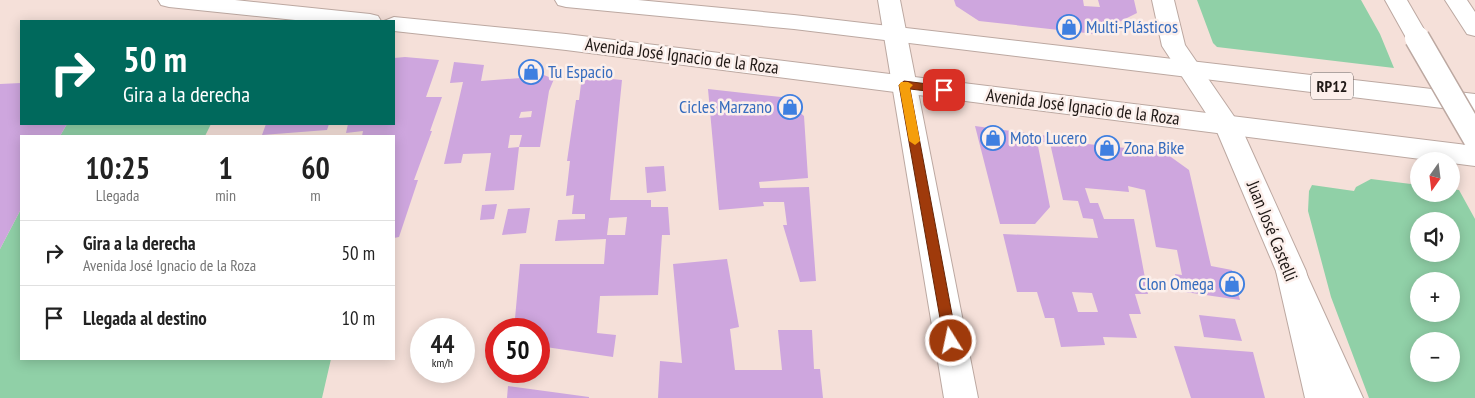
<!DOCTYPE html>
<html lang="es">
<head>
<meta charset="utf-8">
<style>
	body { margin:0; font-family:"PT Sans Narrow",sans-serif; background:#f6f6f6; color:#222; height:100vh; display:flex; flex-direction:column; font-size:19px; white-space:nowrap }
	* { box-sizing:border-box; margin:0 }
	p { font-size:16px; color:#767676 }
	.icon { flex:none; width:28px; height:28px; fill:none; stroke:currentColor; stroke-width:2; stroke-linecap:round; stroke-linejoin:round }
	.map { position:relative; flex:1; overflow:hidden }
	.drawer { position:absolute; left:20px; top:135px; width:375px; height:225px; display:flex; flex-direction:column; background:#fff; border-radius:0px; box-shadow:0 2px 12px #0003 }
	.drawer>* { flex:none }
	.guide { position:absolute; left:20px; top:20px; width:375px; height:105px; border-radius:0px; box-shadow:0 2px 12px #0003; background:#00695c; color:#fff; overflow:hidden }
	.needle { width:32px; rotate:194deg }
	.fabs { position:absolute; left:1410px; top:152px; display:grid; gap:10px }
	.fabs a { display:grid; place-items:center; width:50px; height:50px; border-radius:50%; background:#fff; box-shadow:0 2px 12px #0003; font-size:25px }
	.speed { position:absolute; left:410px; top:318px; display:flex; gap:10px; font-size:25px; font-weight:700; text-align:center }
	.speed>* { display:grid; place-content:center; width:65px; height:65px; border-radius:50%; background:#fff; box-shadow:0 2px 12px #0003; line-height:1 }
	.speed small { font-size:12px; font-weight:400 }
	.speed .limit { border:8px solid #d22; background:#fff; color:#111 }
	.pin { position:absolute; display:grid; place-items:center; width:42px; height:42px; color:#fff; margin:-21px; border-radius:10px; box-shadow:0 2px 8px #0006 }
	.me { position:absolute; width:55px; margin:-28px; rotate:350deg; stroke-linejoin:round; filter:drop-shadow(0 0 4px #0008) }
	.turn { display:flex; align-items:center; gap:18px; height:105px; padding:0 20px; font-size:22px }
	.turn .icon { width:65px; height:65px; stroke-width:2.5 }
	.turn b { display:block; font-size:35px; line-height:42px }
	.eta { display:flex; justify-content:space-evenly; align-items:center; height:85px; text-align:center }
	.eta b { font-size:30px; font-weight:700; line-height:35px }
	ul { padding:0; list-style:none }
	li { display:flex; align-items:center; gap:15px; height:65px; padding:0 20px; border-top:1px solid #e0e0e0 }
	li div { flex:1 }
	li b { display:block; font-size:19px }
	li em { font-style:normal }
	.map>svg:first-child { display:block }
	.green { fill:#90d0a7; fill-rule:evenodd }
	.building { fill:#cea6de; fill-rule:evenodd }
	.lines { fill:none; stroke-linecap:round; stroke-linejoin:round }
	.secondary-casing { stroke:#bca8a1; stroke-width:2 }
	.primary-casing { stroke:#bca8a1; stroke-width:2 }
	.highway-casing { stroke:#bca8a1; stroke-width:2 }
	.secondary { fill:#fff; fill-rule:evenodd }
	.primary { fill:#fff; fill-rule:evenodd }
	.highway { fill:#fff; fill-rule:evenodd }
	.highway-bridge-casing { stroke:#bca8a1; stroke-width:27; stroke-linecap:butt }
	.highway-bridge { stroke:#fff; stroke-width:24 }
	.route { fill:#9f3a0b; stroke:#672607 }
	.slow { fill:#f59e0b }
	.labels { text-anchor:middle; stroke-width:5; stroke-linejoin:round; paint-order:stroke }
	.shield { fill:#fcefeb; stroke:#625956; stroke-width:1 }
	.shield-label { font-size:16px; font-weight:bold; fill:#201916 }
	.shop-label { font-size:18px; fill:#366cbe; stroke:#fcefeb; text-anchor:start }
	.street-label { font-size:18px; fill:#201916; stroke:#fcefeb }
</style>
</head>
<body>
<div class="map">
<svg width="1475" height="398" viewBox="0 0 1475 398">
	<rect width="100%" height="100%" fill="#f5e0d9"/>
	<!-- green -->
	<path class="green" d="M1197,0H1361L1380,34L1394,68L1217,47L1213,43Z
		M67,124H211L205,136H60Z
		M1371,179L1419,185V194H1451V189L1459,190L1475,219V398H1369L1331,297L1308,211L1309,191L1312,185L1354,191L1356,187ZM1451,221V254H1419V221ZM1451,281V314H1419V281ZM1419,341H1451V374H1419Z
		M21,209V359H331L322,398H0V249Z"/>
	<!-- building -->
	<path class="building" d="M954,0H1083L1084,6L1100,7L1098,0H1134L1137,13L1095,34L979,21L956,6Z
		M405,57L439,60L426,97H442L430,131H432L414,180H418L399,237L394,238V136H362L363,131L346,133L348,124H394V58Z
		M454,62L484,65L481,81L521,78L536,72L554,79L549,91L540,147H519L522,135H510L508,148L519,147L514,190L485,191L491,153L463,154L461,163L444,164L463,82L450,83ZM532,111L531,117L519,118L521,112Z
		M582,76L622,80L610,200H651V207H668L670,235H662L658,295L600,296L597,333L616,335L613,357L539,346V329H514L520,264H604L606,239L555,241L558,220L585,219V214H572L574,195L566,196L570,161H567L576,100H579ZM627,217L625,235H607L609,218Z
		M21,83V124H67L60,136H21V209L0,249V84Z
		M708,89L781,97L804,116L808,178L759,182L760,188L809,187L816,281L800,282L783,225H787L784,202H763L764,206L719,210Z
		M266,124H329L327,130L262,135Z
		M975,126L1048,136L1049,140L1164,152L1189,170L1211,266L1232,270L1240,300L1178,291L1175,274L1182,275L1177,250L1156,247L1145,190L1128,186L1129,192L1085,188L1090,203H1098L1104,219H1134L1148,294H1135L1141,314H1129L1137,338L1103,337L1105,345L1061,347L1054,318H1045L1037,292H1017L1003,234L1098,238L1093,219L1083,218L1078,201L1063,200L1050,143L1037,141L1050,207L1035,224H1000ZM1072,292L1092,293L1098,312H1078Z
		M664,166L666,191L647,193L645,167Z
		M497,204L494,219L480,220L482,205Z
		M530,208L526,233L502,235L508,209Z
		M727,259L739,327L730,329L735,370H782L778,330H812L814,369H820L823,398H658L660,361L682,363L673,264Z
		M1199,315L1235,319L1242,341L1204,337Z
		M1174,346L1253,352L1265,398H1191Z
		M508,386L589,397V398H507Z"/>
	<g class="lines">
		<defs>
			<path id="secondary" d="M878,0H900L978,398H944Z
				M1152,0H1174L1185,45L1240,125L1306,271L1339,398H1305L1276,271L1215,127L1162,46Z"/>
			<path id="primary" d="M158,0H235L370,14L378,16L381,21H305L169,7L161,5Z
				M555,0H638L794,15L1475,94V112L794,29L566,7L558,5Z
				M394,17L566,34L1475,146V166L566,50L394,31V21H384Z"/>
			<path id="highway" d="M1385,0H1407L1429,38L1425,43L1417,45L1409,43Z
				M1445,0H1467L1475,12V36L1467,34Z
				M1291,259L1301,262L1363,398H1329L1276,271L1281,262Z"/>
		</defs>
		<!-- secondary casing -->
		<use href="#secondary" class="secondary-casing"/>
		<!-- primary casing -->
		<use href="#primary" class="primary-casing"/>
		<!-- highway casing -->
		<use href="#highway" class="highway-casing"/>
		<!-- secondary -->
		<use href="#secondary" class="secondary"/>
		<!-- primary -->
		<use href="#primary" class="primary"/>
		<!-- highway -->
		<use href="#highway" class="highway"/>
		<defs>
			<path id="highway-bridge" d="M1417,38L1475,138"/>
		</defs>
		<!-- highway-bridge casing -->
		<use href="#highway-bridge" class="highway-bridge-casing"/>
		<!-- highway-bridge -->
		<use href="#highway-bridge" class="highway-bridge"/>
	</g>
	<!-- route -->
	<path class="route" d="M904,81L944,86L949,90L944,93L910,89L957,341L955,345L951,346L946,345L944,341L899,85Z"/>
	<!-- slow -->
	<path class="slow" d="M901,82H908L913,85L910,88L920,141L915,145L909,141L899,85Z"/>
	<!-- icons -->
	<defs>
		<symbol id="shop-ring" viewBox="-11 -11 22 22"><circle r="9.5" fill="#fcefeb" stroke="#3f7fe0" stroke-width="1.5"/><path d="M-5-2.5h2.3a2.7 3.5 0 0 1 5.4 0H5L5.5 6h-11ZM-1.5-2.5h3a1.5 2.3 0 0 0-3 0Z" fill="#3f7fe0"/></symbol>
	</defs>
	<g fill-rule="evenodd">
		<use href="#shop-ring" x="1055" y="13" width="28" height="28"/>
		<use href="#shop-ring" x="517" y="58" width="28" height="28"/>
		<use href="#shop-ring" x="776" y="93" width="28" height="28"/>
		<use href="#shop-ring" x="979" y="124" width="28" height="28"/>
		<use href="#shop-ring" x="1093" y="134" width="28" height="28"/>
		<use href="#shop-ring" x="1218" y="270" width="28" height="28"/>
	</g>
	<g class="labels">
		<!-- shield labels -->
		<rect class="shield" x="1311" y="72.5" width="42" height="27" rx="4"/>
		<g class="shield-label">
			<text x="1332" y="92">RP12</text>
		</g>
		<!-- shop labels -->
		<g class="shop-label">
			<text x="1086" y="33">Multi-Plásticos</text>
			<text x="548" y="78">Tu Espacio</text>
			<text x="772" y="113" text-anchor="end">Cicles Marzano</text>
			<text x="1010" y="144">Moto Lucero</text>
			<text x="1124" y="154">Zona Bike</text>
			<text x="1214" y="290" text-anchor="end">Clon Omega</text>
		</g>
		<!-- street labels -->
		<g class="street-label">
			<text transform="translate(682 56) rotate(7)" y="6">Avenida José Ignacio de la Roza</text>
			<text transform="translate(1083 107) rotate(7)" y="6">Avenida José Ignacio de la Roza</text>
			<text transform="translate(1272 231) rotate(68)" y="6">Juan José Castelli</text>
		</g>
	</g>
</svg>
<div class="fabs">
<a><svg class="needle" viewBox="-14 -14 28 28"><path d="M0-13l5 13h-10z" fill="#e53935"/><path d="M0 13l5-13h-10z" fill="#767676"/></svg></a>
<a><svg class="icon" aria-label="sound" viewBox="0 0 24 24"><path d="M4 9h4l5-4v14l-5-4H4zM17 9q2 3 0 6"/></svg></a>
<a>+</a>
<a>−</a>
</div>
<div class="speed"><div>44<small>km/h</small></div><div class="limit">50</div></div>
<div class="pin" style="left:944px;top:90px;background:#d93025"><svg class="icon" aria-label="arrive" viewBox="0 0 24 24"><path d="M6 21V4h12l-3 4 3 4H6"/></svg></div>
<svg class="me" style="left:951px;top:341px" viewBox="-20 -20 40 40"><circle r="17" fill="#9f3a0b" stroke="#fff" stroke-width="3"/><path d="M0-11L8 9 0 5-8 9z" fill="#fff"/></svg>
<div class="guide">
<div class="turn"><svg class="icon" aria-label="right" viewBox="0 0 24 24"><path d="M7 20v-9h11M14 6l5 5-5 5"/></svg><div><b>50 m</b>Gira a la derecha</div></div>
</div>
<section class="drawer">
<div class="eta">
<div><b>10:25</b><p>Llegada</p></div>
<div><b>1</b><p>min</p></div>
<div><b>60</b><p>m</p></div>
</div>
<ul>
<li><svg class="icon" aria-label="right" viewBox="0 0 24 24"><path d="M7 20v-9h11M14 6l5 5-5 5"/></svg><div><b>Gira a la derecha</b><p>Avenida José Ignacio de la Roza</p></div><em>50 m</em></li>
<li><svg class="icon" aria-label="arrive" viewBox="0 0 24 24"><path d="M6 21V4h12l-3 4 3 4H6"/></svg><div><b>Llegada al destino</b></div><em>10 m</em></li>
</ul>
</section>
</div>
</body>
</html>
